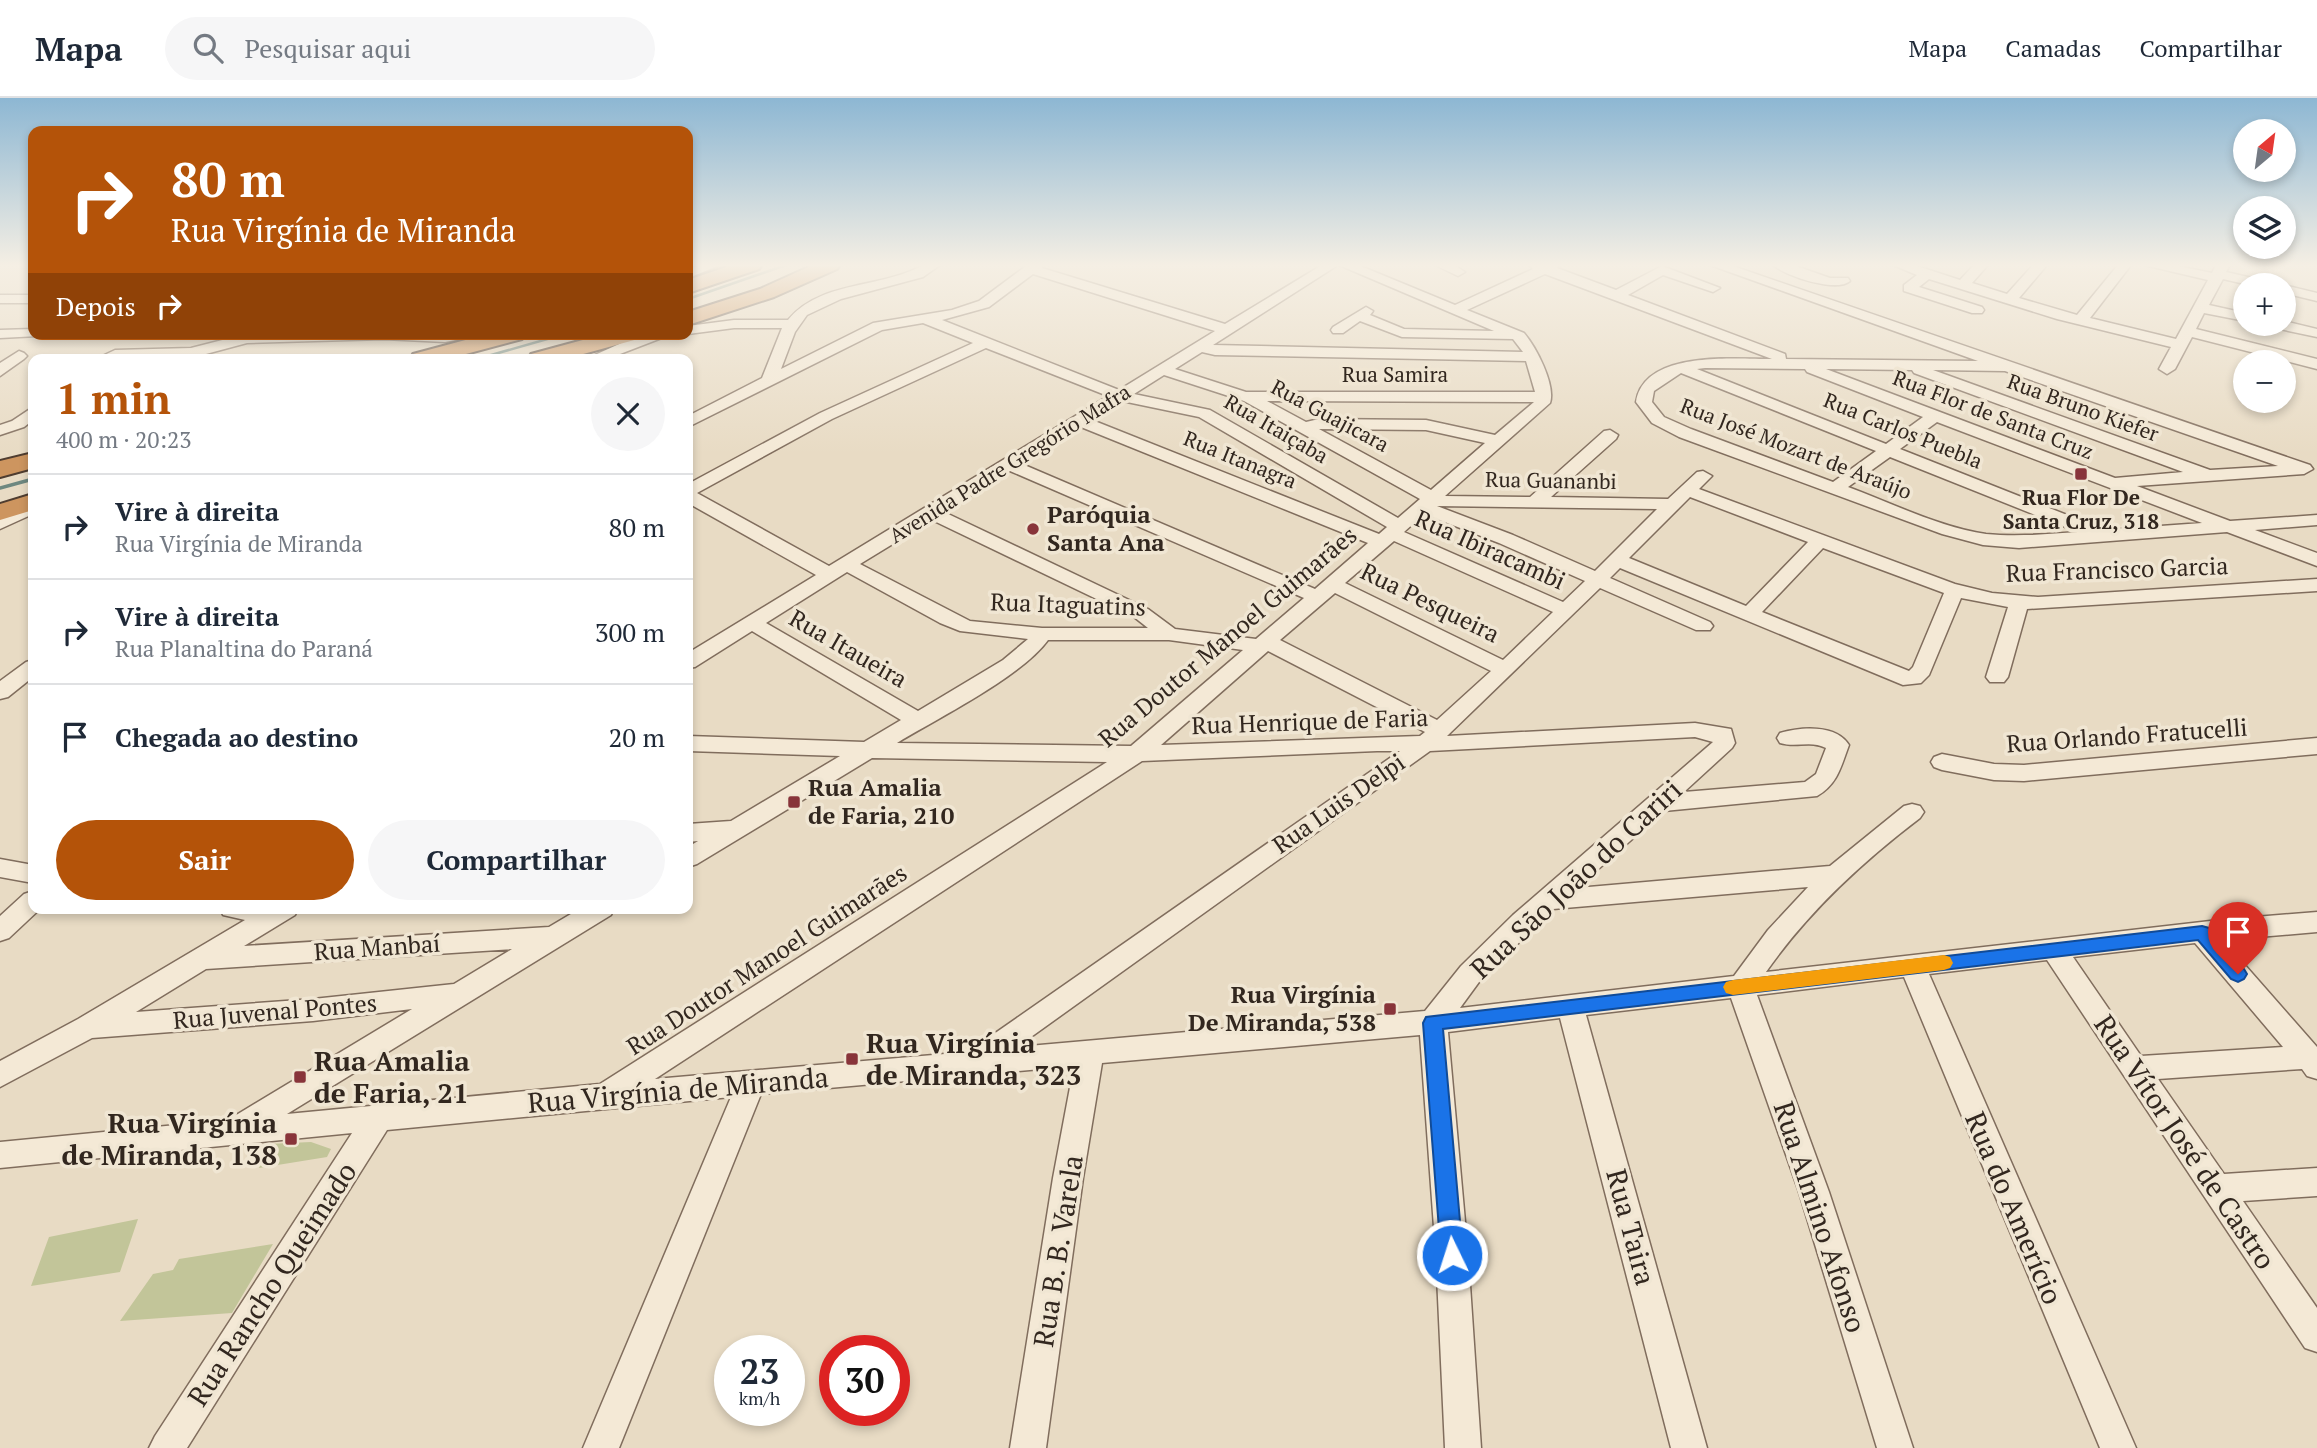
<!DOCTYPE html>
<html lang="pt">
<head>
<meta charset="utf-8">
<style>
	body { margin:0; font-family:"PT Serif",serif; background:#f6f6f7; color:#1f2937; height:100vh; display:flex; flex-direction:column; font-size:26px; white-space:nowrap }
	* { box-sizing:border-box; margin:0 }
	p { font-size:23px; color:#747a83 }
	.icon { flex:none; width:38px; height:38px; fill:none; stroke:currentColor; stroke-width:2; stroke-linecap:round; stroke-linejoin:round }
	.map { position:relative; flex:1; overflow:hidden }
	.details { position:absolute; left:28px; top:256px; width:665px; height:560px; display:flex; flex-direction:column; background:#fff; border-radius:14px; box-shadow:0 4px 10px #0003 }
	.details>* { flex:none }
	.banner { position:absolute; left:28px; top:28px; width:665px; height:214px; border-radius:14px; box-shadow:0 4px 10px #0003; background:#b45309; color:#fff; overflow:hidden }
	.needle { width:46px; rotate:29deg }
	.tools { position:absolute; left:2233px; top:21px; display:grid; gap:14px }
	.tools a { display:grid; place-items:center; width:63px; height:63px; border-radius:50%; background:#fff; box-shadow:0 4px 10px #0003; font-size:35px }
	.speed { position:absolute; left:714px; top:1237px; display:flex; gap:14px; font-size:35px; font-weight:700; text-align:center }
	.speed>* { display:grid; place-content:center; width:91px; height:91px; border-radius:50%; background:#fff; box-shadow:0 4px 10px #0003; line-height:1 }
	.speed small { font-size:18px; font-weight:400 }
	.speed .limit { border:10px solid #d22; background:#fff; color:#111 }
	.pin { position:absolute; display:grid; place-items:center; width:60px; height:60px; color:#fff; margin:-72px -30px; border-radius:50% 50% 50% 0; rotate:-45deg; box-shadow:0 0 7px #0007 }
	.pin .icon { rotate:45deg }
	.me { position:absolute; width:77px; margin:-38px; rotate:356deg; stroke-linejoin:round; filter:drop-shadow(0 0 5px #0008) }
	.turn { display:flex; align-items:center; gap:24px; height:147px; padding:0 28px; font-size:32px }
	.turn .icon { width:91px; height:91px; stroke-width:2.5 }
	.turn b { display:block; font-size:49px; line-height:60px }
	.then { display:flex; align-items:center; height:66px; padding:0 28px; background:#0003; gap:14px; font-size:26px }
	.round { display:grid; place-items:center; flex:none; width:74px; height:74px; border-radius:37px; background:#f6f6f7 }
	.summary { display:flex; align-items:center; justify-content:space-between; height:119px; padding:0 28px }
	h1 { font-size:42px; font-weight:700; line-height:52px; color:#b45309 }
	.primary-button { display:flex; gap:14px; margin-top:auto; padding:14px 28px }
	.primary-button a { flex:1; height:80px; border-radius:42px; background:#b45309; color:#fff; font-size:28px; font-weight:700; line-height:80px; text-align:center }
	.primary-button a+a { background:#f6f6f7; color:#1f2937 }
	ul { padding:0; list-style:none }
	li { display:flex; align-items:center; gap:21px; height:105px; padding:0 28px; border-top:2px solid #e0e1e3 }
	li div { flex:1 }
	li b { display:block; font-size:26px }
	li em { font-style:normal }
	header { display:flex; align-items:center; gap:42px; box-sizing:border-box; height:98px; padding:0 35px; background:#fff; border-bottom:2px solid #e0e1e3 }
	header strong { font-size:33px }
	nav { display:flex; gap:38px; margin-inline-start:auto; font-size:24px }
	.search { width:490px; height:63px; background:#f6f6f7; display:flex; align-items:center; gap:18px; box-sizing:border-box; padding:0 24px; border-radius:38px; color:#747a83; font-size:26px }
	.map>svg:first-child { display:block }
	.green { fill:#c2c599 }
	.lines { fill:none; stroke-linecap:round; stroke-linejoin:round }
	.stream-far1 { stroke:#6e8880; stroke-width:2.5 }
	.stream { stroke:#6e8880; stroke-width:3.5 }
	.minor-casing { stroke:#806d5d; stroke-width:3 }
	.highway-casing { stroke:#4f3d30; stroke-width:4 }
	.minor { fill:#f4e9d6; fill-rule:evenodd }
	.highway { fill:#cd955f; fill-rule:evenodd }
	.route { fill:#1a73e8; stroke:#114b97; stroke-width:2 }
	.slow { fill:#f59e0b }
	.poi-dot { fill:#88343a; stroke:#f0e6d3; stroke-width:2.5 }
	.labels { text-anchor:middle; stroke-width:7; stroke-linejoin:round; paint-order:stroke }
	.far-street-label { font-size:21px; fill:#32271f; stroke:#f0e6d3 }
	.far-poi-label { font-size:21px; font-weight:bold; fill:#32271f; stroke:#f0e6d3 }
	.poi-label { font-size:24px; font-weight:bold; fill:#32271f; stroke:#f0e6d3; text-anchor:start }
	.street-label { font-size:24px; fill:#32271f; stroke:#f0e6d3 }
	.near-street-label { font-size:28px; fill:#32271f; stroke:#f0e6d3 }
	.near-poi-label { font-size:28px; font-weight:bold; fill:#32271f; stroke:#f0e6d3; text-anchor:start }
</style>
</head>
<body>
<header>
<strong>Mapa</strong>
<div class="search"><svg class="icon" aria-label="search" viewBox="0 0 24 24"><circle cx="10" cy="10" r="6"/><path d="M15 15l6 6"/></svg>Pesquisar aqui</div>
<nav><a>Mapa</a><a>Camadas</a><a>Compartilhar</a></nav>
</header>
<div class="map">
<svg width="2317" height="1350" viewBox="0 0 2317 1350">
	<rect width="100%" height="100%" fill="#e8dbc4"/>
	<!-- green -->
	<path class="green" d="M311,1044L331,1051L327,1059L259,1070L268,1046Z
		M138,1121L120,1174L31,1188L49,1139Z
		M273,1146L232,1215L120,1223L153,1176L173,1172L179,1161Z"/>
	<g class="lines">
		<!-- stream-far1 -->
		<path class="stream-far1" d="M688,201L786,167
			M477,261L565,236"/>
		<!-- stream -->
		<path class="stream" d="M0,390L33,381"/>
		<defs>
			<path id="minor" d="M700,167H720L688,180V172Z
				M923,167H940L923,179L841,201L807,217L795,234L781,271L873,225L952,212L979,203L1026,168L1043,167L1042,170L1225,226L1322,167H1338L1213,247L1523,254L1513,241L1402,239L1360,223L1343,235H1333L1331,232L1333,229L1366,209L1373,213L1370,217L1404,231L1494,233L1339,167H1358L1455,207L1533,171L1529,167H1559L1557,170L1616,192L1662,168L1720,190L1713,194L1663,177L1628,197L1785,256L1786,261L1978,263L1710,167H1730L2310,367L2313,371L2304,376L2137,388L2230,423L2317,417V427L2255,432L2317,455V468L2227,434L2019,450L1983,447L1942,436L1679,339L1652,325L1636,304C1644,252 1733,261 1772,261L1545,176L1467,212L1524,235C1536,249 1556,287 1550,305L1445,398L1530,399L1604,333L1610,332L1618,337L1616,341L1551,399L1668,401L1697,374L1703,373L1712,378L1699,391L1955,486L1992,495L2038,499L2317,481V493L2027,511L2008,579L2004,584H1990L1986,579L2008,509L1961,500L1929,577L1921,585L1903,587L1620,470L1610,480L1710,524L1713,528L1710,532H1696L1600,490L1447,638L1695,625L1731,631L1735,645L1732,650L1684,694L1805,684L1816,676L1826,650C1811,642 1796,650 1780,645L1777,640L1780,635C1801,629 1836,626 1849,647C1841,668 1838,686 1817,698L1664,713L1577,790L1830,768L1904,708L1912,706L1920,708L1924,714L1920,720C1862,764 1808,814 1766,874L2219,822L2317,814V834L2223,842L2317,949V981L2307,978L2302,971L2158,981L2224,1076L2317,1070V1098L2243,1103L2317,1210V1254L2305,1250L2047,862L1929,876L2136,1350H2100L1904,879L1757,897L1829,1094L1913,1350H1877L1799,1094L1731,900L1586,917L1707,1350H1671L1560,920L1448,934L1468,1157L1481,1350H1445L1436,1157L1420,937L1102,965L1083,1080L1046,1350H1010L1053,1080L1074,968L761,996L619,1350H583L731,999L387,1032L187,1350H149L155,1338L352,1035L0,1070V1044L228,1022L412,911L313,923L92,940L0,989V963L78,921L245,822L223,817L220,810H298L295,817L244,848L549,829L581,810H614L611,817L287,1016L600,986L1107,664L872,660L697,766L688,769V749L698,743L688,744V726L731,723L840,658L688,653V638L864,644L901,622L752,533L695,569L688,570V555L816,477L688,405V386L820,315L973,245L923,225L882,232L688,329V318L762,280L782,230H734L688,236V228L734,222H788C821,182 881,191 923,167ZM1033,176L1215,233L1119,292L942,222L989,209ZM986,250L1108,298L829,468L697,395L832,321ZM1202,254L1215,257L1526,263L1535,294H1246L1175,271ZM1705,270L1805,271L1807,274L1923,319L1886,346L1697,271ZM1826,271L1912,272L1914,275L2183,374L2115,380ZM1933,272L2005,273L2278,368L2210,372ZM1681,275L1876,353L1833,384L1691,331L1664,319L1652,304L1654,293ZM1164,277L1244,303L1420,401L1398,420L1210,312L1134,296ZM1122,303L1199,319L1387,429L1379,436L1092,322ZM1267,303L1534,304L1495,337L1426,322L1319,321L1306,324ZM1937,324L2202,425L2105,432L1900,351ZM1081,329L1368,445L1315,491L1022,366ZM1319,331L1426,332L1485,345L1431,392ZM1890,359L2078,434C2047,436 2017,439 1986,436C1942,430 1891,405 1848,389ZM1010,373L1304,500L1256,541L1175,531L1148,511L944,414ZM1690,399L1808,444L1746,508L1629,460ZM1437,408L1657,411L1595,473L1513,437ZM1424,416L1499,445L1585,483L1563,504L1404,434ZM932,422L1134,519L1148,530H1042L970,523L860,466ZM1394,443L1553,514L1503,562L1345,485ZM1823,450L1944,495L1913,569L1909,573L1762,514ZM847,474L940,525L960,533L1028,541L1003,562L918,613L766,525ZM1335,495L1491,573L1437,622L1280,542ZM1048,542H1169L1243,552L1131,648L897,645C938,620 1021,579 1048,542ZM1268,553L1425,634L1420,638L1161,647ZM1695,639L1713,644L1513,817L1461,868L1425,913L1017,949L1430,653ZM1377,653H1400L968,954L655,981L1142,663ZM1808,789L1768,832L1734,878L1460,910L1479,884L1553,811ZM2195,845L2283,949L2141,958L2073,859ZM512,851L454,886L313,901L136,914L206,871Z
				M1435,167H1454L1465,174L1458,178Z
				M1773,167H1793L1830,180H1848L1850,183C1836,195 1786,178 1773,167Z
				M1893,167H1914L1960,182L1974,167H1988L1972,185L2007,196L2033,167H2047L2019,200L2077,217L2118,167H2131L2090,220L2176,241L2208,182L2144,167H2173L2212,175L2216,167H2230L2226,174L2270,184L2272,187H2249L2223,181L2209,207L2245,215V223L2204,215L2196,231L2317,261V271L2192,239L2175,271L2167,276L2159,271L2171,249L2057,221L1929,181L1919,189L1982,209L1984,212L1982,215H1972L1904,193V187L1917,177Z
				M2282,187H2284L2317,195V203L2284,195Z
				M0,197H33V205H0Z
				M2284,223L2317,231V239L2270,229L2268,226H2284Z
				M33,231V236H40L38,238L0,240V232Z
				M246,236H472L470,239L445,244L384,241L247,245L191,260L96,261L115,252L191,250Z
				M648,236H672L607,261H586L628,242Z
				M19,253L24,255L27,258L24,261L0,278V265Z
				M33,309V322L24,329L0,337V327L12,323Z
				M33,404V416L0,431V419Z
				M33,562V579L8,599L0,601V583L26,564Z
				M2317,640V656L2024,683L1994,682L1942,672L1934,669L1931,664L1934,659L1942,656L1994,666L2024,667Z
				M0,761L33,767V785L0,779Z
				M33,793V810H41L9,840L0,843V818L24,796Z"/>
			<path id="highway" d="M732,167H762L759,171L688,195V182Z
				M813,167H840L837,171L774,199L688,227V214L760,191Z
				M488,236H525L522,241L447,261H410L413,256Z
				M605,236H641L638,241L565,261H528L531,256Z
				M33,355V370L0,379V363Z
				M33,396V412L0,422V406Z"/>
		</defs>
		<!-- minor casing -->
		<use href="#minor" class="minor-casing"/>
		<!-- highway casing -->
		<use href="#highway" class="highway-casing"/>
		<!-- minor -->
		<use href="#minor" class="minor"/>
		<!-- highway -->
		<use href="#highway" class="highway"/>
	</g>
	<!-- sky -->
	<linearGradient id="sky" x2="0" y2="1"><stop stop-color="#8db7d3"/><stop offset="0.47" stop-color="#f5efe4"/><stop offset="1" stop-color="#f5efe4" stop-opacity="0"/></linearGradient>
	<rect width="2317" height="356" fill="url(#sky)"/>
	<!-- route -->
	<path class="route" d="M2202,828L2209,830L2244,871L2247,876L2244,881L2238,884L2231,881L2198,842L1443,931L1463,1157L1460,1165L1452,1168L1444,1165L1441,1157L1423,925L1426,919Z"/>
	<!-- slow -->
	<path class="slow" d="M1944,857L1950,859L1953,865L1950,870L1944,872L1733,897L1726,895L1723,889L1726,884L1733,882Z"/>
	<!-- markers -->
	<g class="poi-dot">
		<rect x="2074" y="369" width="14" height="14" rx="3.5"/>
		<circle cx="1033" cy="431" r="7"/>
		<rect x="787" y="697" width="14" height="14" rx="3.5"/>
		<rect x="1383" y="904" width="14" height="14" rx="3.5"/>
		<rect x="845" y="954" width="14" height="14" rx="3.5"/>
		<rect x="293" y="972" width="14" height="14" rx="3.5"/>
		<rect x="284" y="1034" width="14" height="14" rx="3.5"/>
	</g>
	<g class="labels">
		<!-- far-street labels -->
		<g class="far-street-label">
			<text x="1395" y="284">Rua Samira</text>
			<text transform="translate(2083 310) rotate(20)" y="7">Rua Bruno Kiefer</text>
			<text transform="translate(1993 317) rotate(21)" y="7">Rua Flor de Santa Cruz</text>
			<text transform="translate(1330 318) rotate(28)" y="7">Rua Guajicara</text>
			<text transform="translate(1276 331) rotate(30)" y="7">Rua Itaiçaba</text>
			<text transform="translate(1903 333) rotate(22)" y="7">Rua Carlos Puebla</text>
			<text transform="translate(1796 351) rotate(21)" y="7">Rua José Mozart de Araújo</text>
			<text transform="translate(1240 362) rotate(22)" y="7">Rua Itanagra</text>
			<text transform="translate(1010 366) rotate(-32)" y="7">Avenida Padre Gregório Mafra</text>
			<text transform="translate(1551 383) rotate(1)" y="7">Rua Guananbi</text>
		</g>
		<!-- far-poi labels -->
		<g class="far-poi-label">
			<text x="2081" y="407">Rua Flor De<tspan x="2081" dy="24">Santa Cruz, 318</tspan></text>
		</g>
		<!-- poi labels -->
		<g class="poi-label">
			<text x="1047" y="425">Paróquia<tspan x="1047" dy="28">Santa Ana</tspan></text>
			<text x="808" y="698">Rua Amalia<tspan x="808" dy="28">de Faria, 210</tspan></text>
			<text x="1376" y="905" text-anchor="end">Rua Virgínia<tspan x="1376" dy="28">De Miranda, 538</tspan></text>
		</g>
		<!-- street labels -->
		<g class="street-label">
			<text transform="translate(1490 452) rotate(24)" y="8">Rua Ibiracambi</text>
			<text transform="translate(2117 472) rotate(-2)" y="8">Rua Francisco Garcia</text>
			<text transform="translate(1430 505) rotate(26)" y="8">Rua Pesqueira</text>
			<text transform="translate(1068 507) rotate(2)" y="8">Rua Itaguatins</text>
			<text transform="translate(1228 539) rotate(-40)" y="8">Rua Doutor Manoel Guimarães</text>
			<text transform="translate(848 551) rotate(30)" y="8">Rua Itaueira</text>
			<text transform="translate(1310 624) rotate(-2)" y="8">Rua Henrique de Faria</text>
			<text transform="translate(2127 638) rotate(-4)" y="8">Rua Orlando Fratucelli</text>
			<text transform="translate(1339 706) rotate(-35)" y="8">Rua Luis Delpi</text>
			<text transform="translate(377 850) rotate(-4)" y="8">Rua Manbaí</text>
			<text transform="translate(767 862) rotate(-33)" y="8">Rua Doutor Manoel Guimarães</text>
			<text transform="translate(275 914) rotate(-5)" y="8">Rua Juvenal Pontes</text>
		</g>
		<!-- near-street labels -->
		<g class="near-street-label">
			<text transform="translate(1576 781) rotate(-43)" y="10">Rua São João do Cariri</text>
			<text transform="translate(678 992) rotate(-5)" y="10">Rua Virgínia de Miranda</text>
			<text transform="translate(2185 1044) rotate(56)" y="10">Rua Vítor José de Castro</text>
			<text transform="translate(2014 1110) rotate(67)" y="10">Rua do Amerício</text>
			<text transform="translate(1820 1119) rotate(72)" y="10">Rua Almino Afonso</text>
			<text transform="translate(1631 1129) rotate(75)" y="10">Rua Taira</text>
			<text transform="translate(1058 1153) rotate(-81)" y="10">Rua B. B. Varela</text>
			<text transform="translate(272 1186) rotate(-57)" y="10">Rua Rancho Queimado</text>
		</g>
		<!-- near-poi labels -->
		<g class="near-poi-label">
			<text x="866" y="955">Rua Virgínia<tspan x="866" dy="32">de Miranda, 323</tspan></text>
			<text x="314" y="973">Rua Amalia<tspan x="314" dy="32">de Faria, 21</tspan></text>
			<text x="277" y="1035" text-anchor="end">Rua Virgínia<tspan x="277" dy="32">de Miranda, 138</tspan></text>
		</g>
	</g>
</svg>
<div class="tools">
<a><svg class="needle" viewBox="-14 -14 28 28"><path d="M0-13l5 13h-10z" fill="#e53935"/><path d="M0 13l5-13h-10z" fill="#747a83"/></svg></a>
<a><svg class="icon" aria-label="layers" viewBox="0 0 24 24"><path d="M12 4l9 5-9 5-9-5zM3 14l9 5 9-5"/></svg></a>
<a>+</a>
<a>−</a>
</div>
<div class="speed"><div>23<small>km/h</small></div><div class="limit">30</div></div>
<div class="pin" style="left:2238px;top:876px;background:#d93025"><svg class="icon" aria-label="arrive" viewBox="0 0 24 24"><path d="M6 21V4h12l-3 4 3 4H6"/></svg></div>
<svg class="me" style="left:1452px;top:1157px" viewBox="-20 -20 40 40"><circle r="17" fill="#1a73e8" stroke="#fff" stroke-width="3"/><path d="M0-11L8 9 0 5-8 9z" fill="#fff"/></svg>
<div class="banner">
<div class="turn"><svg class="icon" aria-label="right" viewBox="0 0 24 24"><path d="M7 20v-9h11M14 6l5 5-5 5"/></svg><div><b>80 m</b>Rua Virgínia de Miranda</div></div>
<div class="then">Depois<svg class="icon" aria-label="right" viewBox="0 0 24 24"><path d="M7 20v-9h11M14 6l5 5-5 5"/></svg></div>
</div>
<section class="details">
<div class="summary"><div><h1>1 min</h1><p>400 m · 20:23</p></div><a class="round"><svg class="icon" aria-label="close" viewBox="0 0 24 24"><path d="M6 6l12 12M18 6L6 18"/></svg></a></div>
<ul>
<li><svg class="icon" aria-label="right" viewBox="0 0 24 24"><path d="M7 20v-9h11M14 6l5 5-5 5"/></svg><div><b>Vire à direita</b><p>Rua Virgínia de Miranda</p></div><em>80 m</em></li>
<li><svg class="icon" aria-label="right" viewBox="0 0 24 24"><path d="M7 20v-9h11M14 6l5 5-5 5"/></svg><div><b>Vire à direita</b><p>Rua Planaltina do Paraná</p></div><em>300 m</em></li>
<li><svg class="icon" aria-label="arrive" viewBox="0 0 24 24"><path d="M6 21V4h12l-3 4 3 4H6"/></svg><div><b>Chegada ao destino</b></div><em>20 m</em></li>
</ul>
<div class="primary-button"><a>Sair</a><a>Compartilhar</a></div>
</section>
</div>
</body>
</html>
